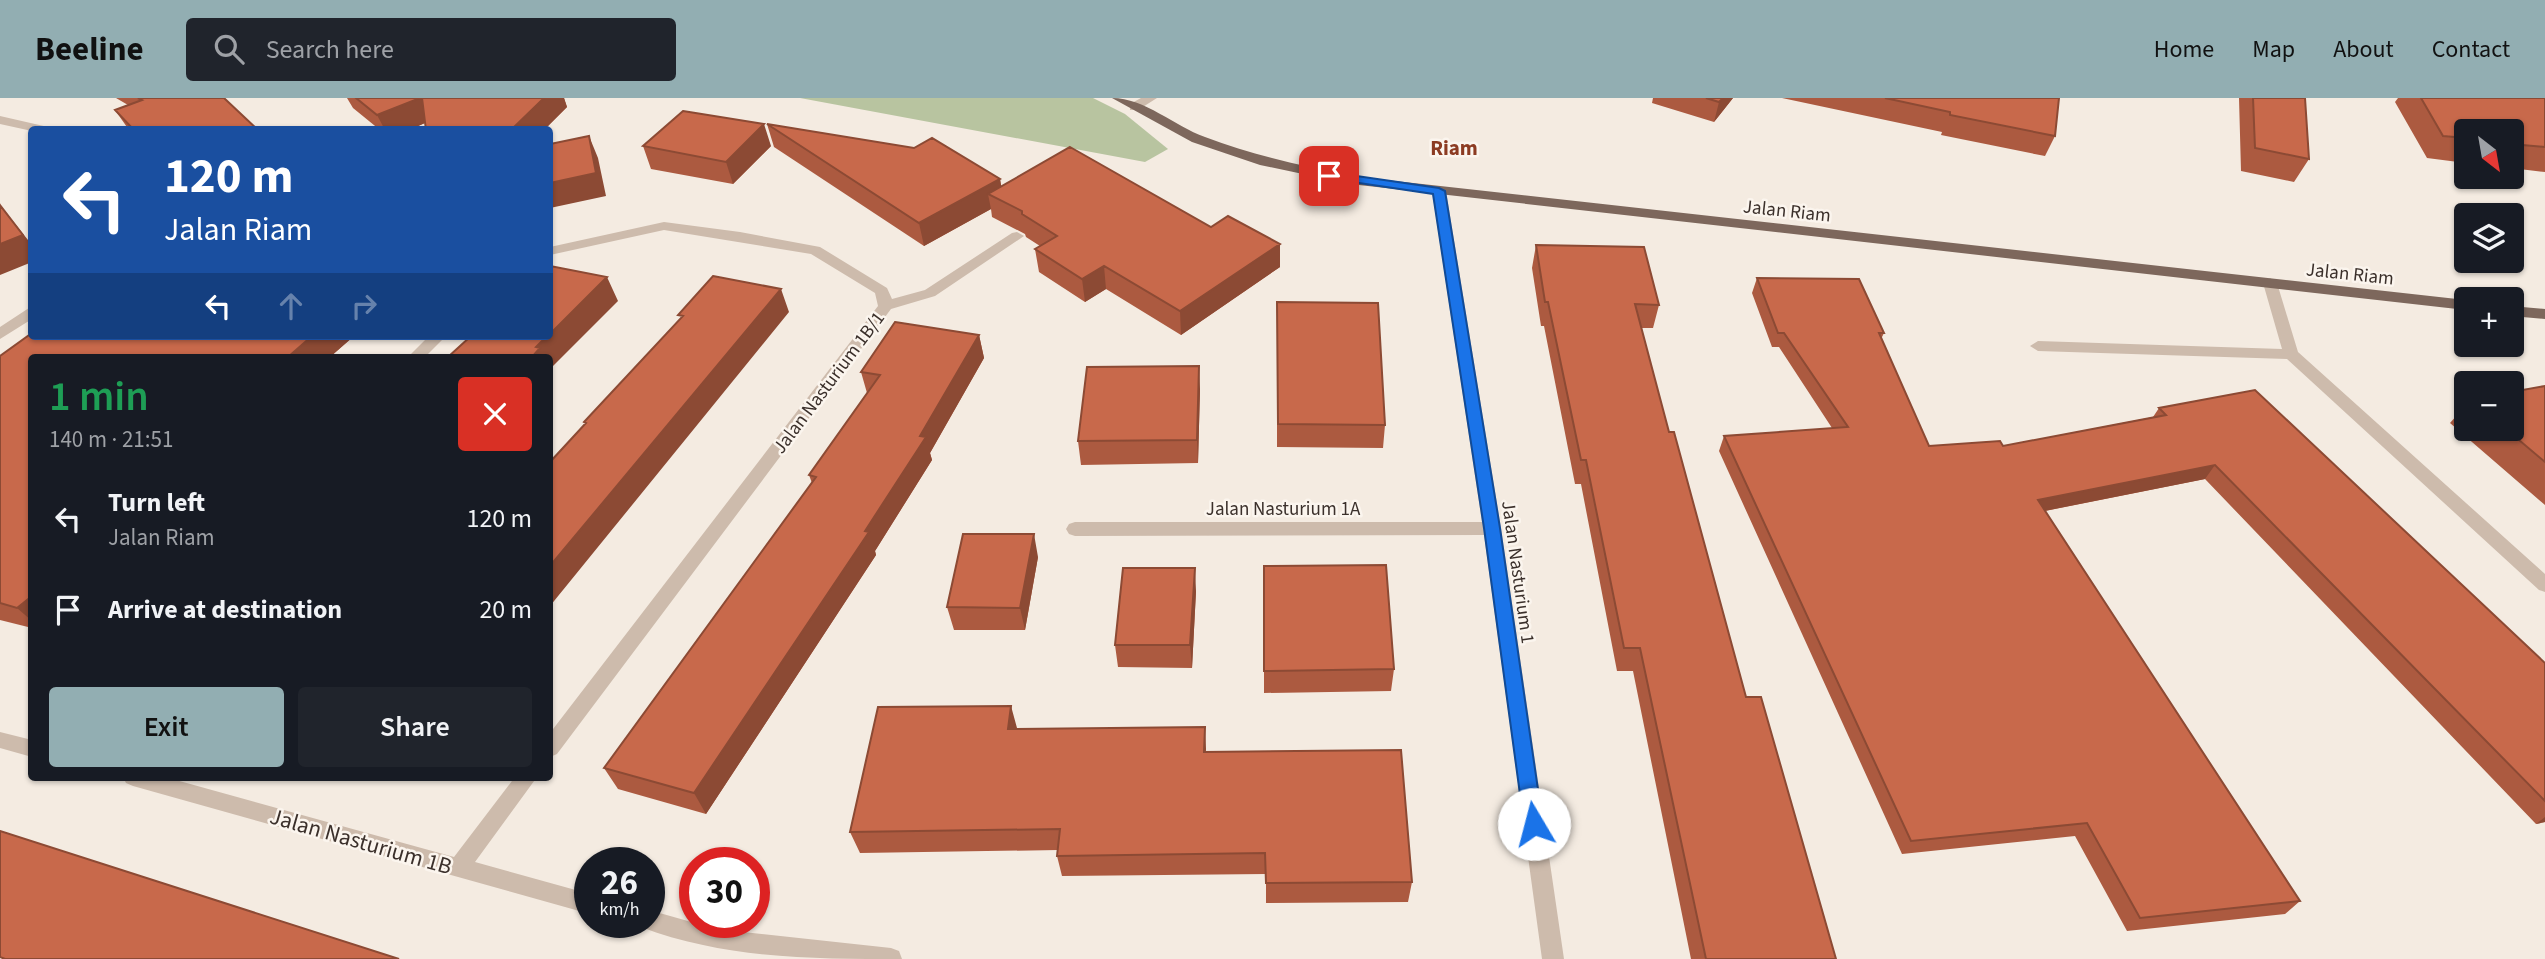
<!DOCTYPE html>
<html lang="en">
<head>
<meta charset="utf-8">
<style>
	body { margin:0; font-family:"Source Sans 3",sans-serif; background:#20242c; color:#f1f3f6; height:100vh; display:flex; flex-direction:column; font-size:26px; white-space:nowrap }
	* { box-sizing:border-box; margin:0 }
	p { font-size:23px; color:#9ea1a6 }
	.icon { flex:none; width:38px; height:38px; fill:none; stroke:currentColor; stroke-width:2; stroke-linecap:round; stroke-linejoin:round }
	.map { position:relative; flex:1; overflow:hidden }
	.panel { position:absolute; left:28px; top:256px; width:525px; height:427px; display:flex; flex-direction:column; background:#171b24; border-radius:7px; box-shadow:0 2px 5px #0004 }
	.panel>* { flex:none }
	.hud { position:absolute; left:28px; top:28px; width:525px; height:214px; border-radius:7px; box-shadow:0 2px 5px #0004; background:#1a4fa0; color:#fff; overflow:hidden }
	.needle { width:46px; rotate:149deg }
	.fabs { position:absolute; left:2454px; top:21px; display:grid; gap:14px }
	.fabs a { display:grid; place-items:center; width:70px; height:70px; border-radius:7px; background:#171b24; box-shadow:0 2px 5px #0004; font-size:35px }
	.speed { position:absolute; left:574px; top:749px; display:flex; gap:14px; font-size:35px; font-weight:700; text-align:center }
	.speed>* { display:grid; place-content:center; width:91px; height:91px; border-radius:50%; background:#171b24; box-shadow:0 2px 5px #0004; line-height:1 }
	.speed small { font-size:18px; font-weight:400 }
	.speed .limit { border:10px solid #d22; background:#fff; color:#111 }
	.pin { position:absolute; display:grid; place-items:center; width:60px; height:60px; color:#fff; margin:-30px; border-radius:14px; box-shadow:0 4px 10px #0006 }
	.me { position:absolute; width:77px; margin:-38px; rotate:352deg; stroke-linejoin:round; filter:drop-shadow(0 0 5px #0008) }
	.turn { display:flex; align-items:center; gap:24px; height:147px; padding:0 21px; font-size:32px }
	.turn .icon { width:91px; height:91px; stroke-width:2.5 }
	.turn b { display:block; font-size:49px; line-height:60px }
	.lanes { display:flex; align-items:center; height:66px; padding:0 21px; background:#0003; justify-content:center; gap:35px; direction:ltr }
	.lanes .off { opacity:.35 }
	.round { display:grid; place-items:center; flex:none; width:74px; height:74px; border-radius:7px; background:#20242c }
	.headline { display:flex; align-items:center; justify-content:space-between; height:119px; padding:0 21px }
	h1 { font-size:42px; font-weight:600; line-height:52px; color:#1e9e55 }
	.primary-button { display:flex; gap:14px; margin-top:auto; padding:14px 21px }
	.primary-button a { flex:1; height:80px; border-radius:7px; background:#92aeb2; color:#111; font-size:28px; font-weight:600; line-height:80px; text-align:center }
	.primary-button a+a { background:#20242c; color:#f1f3f6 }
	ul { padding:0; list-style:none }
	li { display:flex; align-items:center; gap:21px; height:91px; padding:0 21px }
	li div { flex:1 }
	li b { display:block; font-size:26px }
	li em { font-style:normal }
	header { display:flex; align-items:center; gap:42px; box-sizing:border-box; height:98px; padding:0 35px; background:#92aeb2; color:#111 }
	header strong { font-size:33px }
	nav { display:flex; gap:38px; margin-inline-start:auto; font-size:24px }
	.search { width:490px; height:63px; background:#20242c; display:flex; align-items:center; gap:18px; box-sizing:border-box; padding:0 24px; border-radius:7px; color:#9ea1a6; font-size:26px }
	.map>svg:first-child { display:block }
	.green { fill:#b8c4a0 }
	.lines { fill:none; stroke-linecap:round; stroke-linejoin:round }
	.minor { fill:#cdbbac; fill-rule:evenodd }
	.major { fill:#7d675c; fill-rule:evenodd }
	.wall { fill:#ac5a40 }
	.shaded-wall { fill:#8c4a34 }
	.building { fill:#c8694b; stroke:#8c4a34; stroke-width:2 }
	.route { fill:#1a73e8; stroke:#114b97; stroke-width:2 }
	.labels { text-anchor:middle; stroke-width:5; stroke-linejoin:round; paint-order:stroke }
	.street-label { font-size:19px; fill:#3b302b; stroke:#fbf5ee }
	.far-district-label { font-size:21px; font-weight:bold; fill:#8c3b22; stroke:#fbf5ee }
	.near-street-label { font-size:23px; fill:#3b302b; stroke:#fbf5ee }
</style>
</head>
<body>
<header>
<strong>Beeline</strong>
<div class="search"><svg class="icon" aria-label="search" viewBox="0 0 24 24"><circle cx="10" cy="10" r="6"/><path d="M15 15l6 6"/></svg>Search here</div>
<nav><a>Home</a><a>Map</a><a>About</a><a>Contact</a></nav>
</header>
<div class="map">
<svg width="2545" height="861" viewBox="0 0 2545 861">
	<rect width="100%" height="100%" fill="#f4ebe1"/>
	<!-- green -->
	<path class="green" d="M800,0H1093L1125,16L1168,51L1145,64Z"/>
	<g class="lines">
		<!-- minor -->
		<path class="minor" d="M1141,0H1157L1138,12H1130V6Z
			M0,18L48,29L49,32L32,33L0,26Z
			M1439,89L1446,93L1501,430L1564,861H1542L1484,437L1075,438L1069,436L1066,431L1069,426L1075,424H1482L1432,93Z
			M664,124L740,134L820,149L887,190L892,201L925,192L1012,135L1017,134L1024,138L935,198L891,211L557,656L550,659V635L878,208L875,195L811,156L664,132L550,157V149Z
			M2270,180L2277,185L2298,254L2545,476V494L2539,492L2287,261L2038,253L2030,248L2038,243L2282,251L2263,185Z
			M32,208V221L0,241V229Z
			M429,238H446L425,259H408Z
			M0,634L32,642V659L0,650Z
			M123,679H165L454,759L515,679H537L475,764L590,796V816L133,688L126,685Z
			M649,812L716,831L891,850L899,853L902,861C814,861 725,861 641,829L639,824H649Z"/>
		<!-- major -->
		<path class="major" d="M1112,0C1145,0 1174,28 1205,39C1252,57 1300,67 1350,78L2466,202V212L1350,86L1260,67L1192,44Z
			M2511,208L2545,211V221L2511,218Z"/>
	</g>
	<!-- wall -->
	<path class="wall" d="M116,0H224L258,32H129L115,12L128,7Z
		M347,0H564L567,9L544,32H426L425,25L409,32H380L353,10Z
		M1653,0H1733L1714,24L1652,5Z
		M1782,0H2059L2055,38L2045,58L1941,37L1942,34Z
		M2239,0H2305L2309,61L2294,84L2241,73Z
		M2398,0H2545V74L2511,70V33H2466V65L2427,60L2395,4Z
		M767,26L1000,81L1001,88L1280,169L1181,237L1106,191L1085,204L1039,174L1035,151L1040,148L1026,139L1025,136L992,119L991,111L924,148L774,49Z
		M643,48H771L733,86L651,71Z
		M1536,147L1659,207L1653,230H1641L1669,334L1746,599L1836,861H1691L1633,573H1617L1581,386H1575L1544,228H1541L1532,170Z
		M1757,180L1884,235L1881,241L1929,348H2003L2153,319L2159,310L2545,565V724L2536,726L2205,381L2045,413L2300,803L2285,816L2127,833L2075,738L1902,756L1719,353L1724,338L1832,330L1779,249H1772L1752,195Z
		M1277,204L1385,327L1383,350L1277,349Z
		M979,237L984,260L930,355L932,362L875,453L876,457L706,716L618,691L604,670L812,385L809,377L867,295L861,274Z
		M32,238H354L330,259H32V530L0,522V258Z
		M2545,288V407L2450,325L2466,307V331H2511Z
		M1200,291L1198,365L1081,367L1078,343Z
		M1038,459L1025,532H954L947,509Z
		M1264,468L1394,571L1391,593L1264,595Z
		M1196,493L1192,570L1118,569L1115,547Z
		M1206,654L1412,784L1408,804L1266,805V776L1062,778L1057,758L1058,752L860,755L850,734Z"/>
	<!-- shaded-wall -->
	<path class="shaded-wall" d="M420,0H423L434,21L409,32H385L377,17Z
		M544,0H564L567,9L544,32H511Z
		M1723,0H1733L1714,24L1719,4Z
		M764,26L771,48L733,86L726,64Z
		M589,38L598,60L606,98L550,110V85Z
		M1000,81L1004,104L988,96L991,111L924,148L919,125Z
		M0,107L32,147V164L0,177Z
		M1280,146V169L1181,237L1180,213Z
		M1104,168L1106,191L1085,204L1082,181Z
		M607,179L618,203L551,270L552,274L550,277V259H532L536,249L547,238H550V236Z
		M781,191L789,214L550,508V468Z
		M979,237L984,260L930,355L932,362L875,453L876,457L706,716L694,695L865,433Z
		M312,238H354L330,259H288Z
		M1199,268L1200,291L1198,365L1197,342Z
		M2215,367L2205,381L2029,416L2038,402Z
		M1034,436L1038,459L1025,532L1020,510Z
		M1195,470L1196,493L1192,570L1190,547Z
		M32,498V523L17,510Z
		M1011,608L1017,630L1013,653L1008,631Z
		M1205,629L1206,651L1205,676L1204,654Z
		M2545,719V724L2536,726Z"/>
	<!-- building -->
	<path class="building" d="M138,0H224L258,32H134L115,12L142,2Z
		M356,0H420L377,17Z
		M422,0H544L511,32H426Z
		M1706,0H1723L1719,4Z
		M1885,0H2059L2055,38L1950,17V14Z
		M2253,0H2305L2309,61L2255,50Z
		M2421,0H2545V49L2511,46V33H2466V40L2443,38Z
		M683,13L764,26L726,64L643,48Z
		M767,26L914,50L932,40L1000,81L919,125Z
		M589,38L596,75L550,85V46Z
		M1070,49L1211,129L1228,118L1280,146L1180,213L1104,168L1082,181L1035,151L1057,138L1022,116V113L988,96Z
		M0,107L23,137L0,146Z
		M1536,147L1644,149L1659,207L1635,206L1669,334H1674L1746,599H1761L1836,861H1706L1640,550H1624L1586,362H1581L1548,204H1545Z
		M550,168L607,179L550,236Z
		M713,178L781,191L550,468V364L586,325L584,324L683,218L678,217Z
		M1757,180L1859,181L1884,235H1879L1929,348L2000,343L2003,348L2166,317L2159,310L2255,292L2545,565V703L2215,367L2038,402L2300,803L2140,820L2087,725L1911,743L1724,338L1848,329L1784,235H1778Z
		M1277,204L1378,205L1385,327L1278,326Z
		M895,224L979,237L920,338L926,339L865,433L869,434L694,695L604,670L816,379L809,377L880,277L861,274Z
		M32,235V238H312L288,259H32V498L17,510L0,505V258Z
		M471,238H547L536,249L540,250L532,259H448Z
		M1199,268L1197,342L1078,343L1087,269Z
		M2545,288V364L2506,331H2511V294Z
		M963,436H1034L1020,510L947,509Z
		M1386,467L1394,571L1264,573V468Z
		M1123,470H1195L1190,547H1115Z
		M1011,608L1008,631L1205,629L1204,654L1401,652L1412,784L1266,785L1265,755L1057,758L1060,731L850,734L878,609Z
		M0,733L399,861H5L0,859Z"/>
	<!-- route -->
	<path class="route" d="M1329,74L1439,90L1445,93L1500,430L1543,726L1541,732L1534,735L1527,732L1524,726L1484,430L1433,96L1325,80V75Z"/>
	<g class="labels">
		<!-- street labels -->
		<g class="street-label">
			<text transform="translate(1787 112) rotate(6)" y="7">Jalan Riam</text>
			<text transform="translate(2350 175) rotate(6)" y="7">Jalan Riam</text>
			<text transform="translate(828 284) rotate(-53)" y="7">Jalan Nasturium 1B/1</text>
			<text x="1283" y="417">Jalan Nasturium 1A</text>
			<text transform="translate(1519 474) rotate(82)" y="7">Jalan Nasturium 1</text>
		</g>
		<!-- far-district labels -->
		<g class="far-district-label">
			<text x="1454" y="57">Riam</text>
		</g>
		<!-- near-street labels -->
		<g class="near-street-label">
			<text transform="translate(361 743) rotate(16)" y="8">Jalan Nasturium 1B</text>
		</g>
	</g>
</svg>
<div class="fabs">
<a><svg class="needle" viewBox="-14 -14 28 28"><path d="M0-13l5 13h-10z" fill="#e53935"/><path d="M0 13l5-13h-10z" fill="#9ea1a6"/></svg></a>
<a><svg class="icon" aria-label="layers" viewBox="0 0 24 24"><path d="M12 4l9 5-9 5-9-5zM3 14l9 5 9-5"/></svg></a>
<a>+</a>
<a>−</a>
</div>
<div class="speed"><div>26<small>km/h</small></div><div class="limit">30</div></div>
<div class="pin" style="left:1329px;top:78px;background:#d93025"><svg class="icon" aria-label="arrive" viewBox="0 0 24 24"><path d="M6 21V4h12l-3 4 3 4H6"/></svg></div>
<svg class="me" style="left:1534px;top:726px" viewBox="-20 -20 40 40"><circle r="19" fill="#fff"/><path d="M0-13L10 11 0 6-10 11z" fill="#1a73e8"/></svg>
<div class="hud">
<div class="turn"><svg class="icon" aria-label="left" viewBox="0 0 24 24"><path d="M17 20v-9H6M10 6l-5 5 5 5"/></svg><div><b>120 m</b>Jalan Riam</div></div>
<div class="lanes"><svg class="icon" aria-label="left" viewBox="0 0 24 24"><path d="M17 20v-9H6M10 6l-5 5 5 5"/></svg><svg class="icon off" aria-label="ahead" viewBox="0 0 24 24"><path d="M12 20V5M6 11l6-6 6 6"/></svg><svg class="icon off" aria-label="right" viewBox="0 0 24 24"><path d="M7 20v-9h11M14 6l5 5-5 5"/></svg></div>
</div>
<section class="panel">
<div class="headline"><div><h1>1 min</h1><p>140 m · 21:51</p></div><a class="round" style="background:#d93025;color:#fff"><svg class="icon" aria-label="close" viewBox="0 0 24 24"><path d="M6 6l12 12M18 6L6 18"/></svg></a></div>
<ul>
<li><svg class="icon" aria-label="left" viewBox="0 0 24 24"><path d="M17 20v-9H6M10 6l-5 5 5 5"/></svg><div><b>Turn left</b><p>Jalan Riam</p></div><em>120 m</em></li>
<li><svg class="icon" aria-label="arrive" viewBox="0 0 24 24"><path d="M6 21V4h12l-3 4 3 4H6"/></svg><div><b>Arrive at destination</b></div><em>20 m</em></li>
</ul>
<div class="primary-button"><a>Exit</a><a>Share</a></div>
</section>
</div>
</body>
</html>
